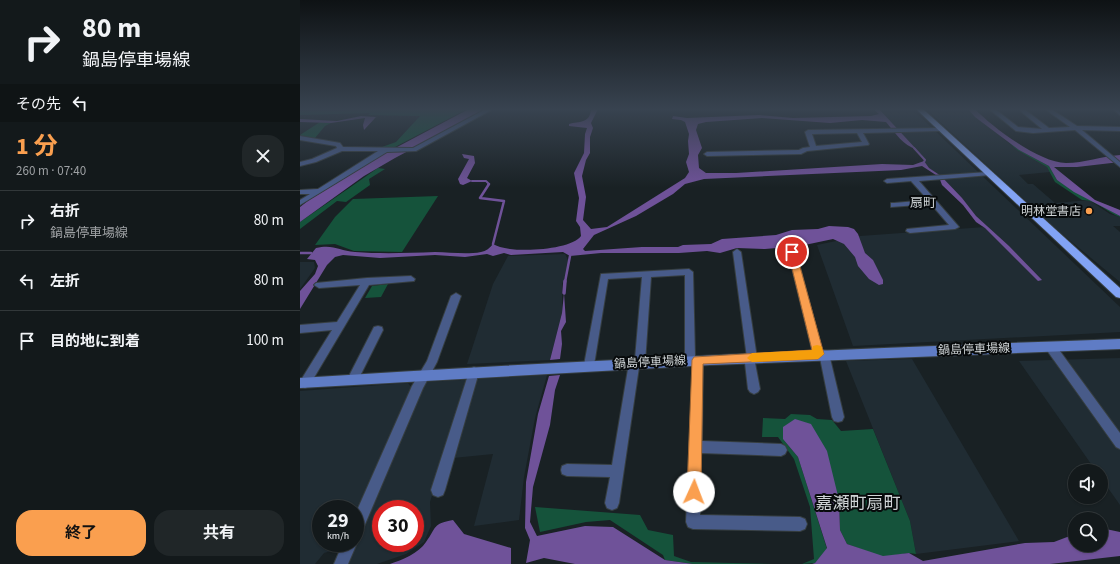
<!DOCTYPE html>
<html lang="ja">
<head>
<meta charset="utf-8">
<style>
	body { margin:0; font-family:"Source Sans 3","Noto Sans JP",sans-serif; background:#202628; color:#f1f3f6; height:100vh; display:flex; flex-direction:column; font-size:15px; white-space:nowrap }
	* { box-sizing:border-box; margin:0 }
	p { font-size:13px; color:#9da0a3 }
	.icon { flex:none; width:22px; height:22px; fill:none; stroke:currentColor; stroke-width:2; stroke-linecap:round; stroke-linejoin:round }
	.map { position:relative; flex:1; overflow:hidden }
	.panel { display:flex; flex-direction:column; background:#13191b; width:300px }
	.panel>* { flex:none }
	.hud { background:#13191b; color:#f1f3f6; overflow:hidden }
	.tools { position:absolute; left:768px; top:464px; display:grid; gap:8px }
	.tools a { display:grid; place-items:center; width:40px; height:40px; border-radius:50%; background:#13191b; box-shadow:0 1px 3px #0004,0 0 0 1px #32383a; font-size:20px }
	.speed { position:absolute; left:12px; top:500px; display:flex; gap:8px; font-size:20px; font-weight:700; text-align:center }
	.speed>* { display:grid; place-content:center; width:52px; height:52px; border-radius:50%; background:#13191b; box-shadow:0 1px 3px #0004,0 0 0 1px #32383a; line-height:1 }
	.speed small { font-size:10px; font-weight:400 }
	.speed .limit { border:6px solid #d22; background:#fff; color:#111 }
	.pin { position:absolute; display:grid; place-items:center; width:34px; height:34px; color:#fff; margin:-17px; border:2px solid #fff; border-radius:50%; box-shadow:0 1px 4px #0007 }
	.me { position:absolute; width:44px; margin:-22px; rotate:2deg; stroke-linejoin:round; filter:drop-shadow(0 0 3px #0008) }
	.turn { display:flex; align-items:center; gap:14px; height:84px; padding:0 16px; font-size:18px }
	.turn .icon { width:52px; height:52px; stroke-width:2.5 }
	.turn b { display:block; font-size:28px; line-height:34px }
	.then { display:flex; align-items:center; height:38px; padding:0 16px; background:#0003; gap:8px; font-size:15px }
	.round { display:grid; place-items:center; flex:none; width:42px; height:42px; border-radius:16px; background:#202628 }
	.summary { display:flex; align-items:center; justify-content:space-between; height:68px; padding:0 16px }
	h1 { font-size:24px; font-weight:700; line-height:30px; color:#fa9f4f }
	.cta { display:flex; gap:8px; margin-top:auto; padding:8px 16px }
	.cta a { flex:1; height:46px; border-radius:16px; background:#fa9f4f; color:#111; font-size:16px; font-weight:700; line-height:46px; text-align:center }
	.cta a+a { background:#202628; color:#f1f3f6 }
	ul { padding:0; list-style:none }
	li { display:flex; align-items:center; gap:12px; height:60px; padding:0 16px; border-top:1px solid #32383a }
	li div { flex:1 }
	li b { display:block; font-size:15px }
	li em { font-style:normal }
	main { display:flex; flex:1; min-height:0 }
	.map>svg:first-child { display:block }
	.built { fill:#202c33; fill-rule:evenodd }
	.green { fill:#15533b }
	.water { fill:#6f5299 }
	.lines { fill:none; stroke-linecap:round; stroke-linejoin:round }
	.stream-far2 { stroke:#6f5299; stroke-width:2 }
	.stream-far1 { stroke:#6f5299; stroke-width:2.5 }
	.stream { stroke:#6f5299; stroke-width:3.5 }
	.minor-casing { stroke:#363e40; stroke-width:2 }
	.secondary-casing { stroke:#363e40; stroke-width:2 }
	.trunk-casing { stroke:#363e40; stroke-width:2 }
	.minor { fill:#485b89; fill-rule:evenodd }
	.secondary { fill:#5f7cc5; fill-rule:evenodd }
	.trunk { fill:#82a3f5; fill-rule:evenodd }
	.route { fill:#fa9f4f; stroke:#a26733 }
	.slow { fill:#f59e0b }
	.poi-dot { fill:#fa9f4f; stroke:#070a0b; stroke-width:1.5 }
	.labels { text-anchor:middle; stroke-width:4; stroke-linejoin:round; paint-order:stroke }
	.poi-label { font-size:12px; fill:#cfd4d6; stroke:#070a0b; text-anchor:end }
	.street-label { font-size:12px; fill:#cfd4d6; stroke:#070a0b }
	.neighbourhood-label { font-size:13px; fill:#cfd4d6; stroke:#070a0b }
	.near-quarter-label { font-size:17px; fill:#cfd4d6; stroke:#070a0b }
</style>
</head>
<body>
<main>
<section class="panel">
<div class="hud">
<div class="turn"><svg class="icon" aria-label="right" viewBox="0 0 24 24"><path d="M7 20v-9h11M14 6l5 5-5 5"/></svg><div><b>80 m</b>鍋島停車場線</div></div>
<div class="then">その先<svg class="icon" aria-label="left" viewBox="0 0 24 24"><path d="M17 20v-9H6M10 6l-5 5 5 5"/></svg></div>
</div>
<div class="summary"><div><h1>1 分</h1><p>260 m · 07:40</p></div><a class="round"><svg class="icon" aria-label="close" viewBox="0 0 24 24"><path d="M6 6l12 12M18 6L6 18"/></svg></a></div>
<ul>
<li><svg class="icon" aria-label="right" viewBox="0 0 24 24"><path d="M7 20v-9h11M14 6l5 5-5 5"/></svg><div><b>右折</b><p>鍋島停車場線</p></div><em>80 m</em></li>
<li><svg class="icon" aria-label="left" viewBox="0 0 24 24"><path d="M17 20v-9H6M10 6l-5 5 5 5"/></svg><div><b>左折</b></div><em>80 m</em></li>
<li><svg class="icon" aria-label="arrive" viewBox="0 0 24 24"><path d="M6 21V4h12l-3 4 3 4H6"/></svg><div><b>目的地に到着</b></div><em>100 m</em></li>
</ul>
<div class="cta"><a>終了</a><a>共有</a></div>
</section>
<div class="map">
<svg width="820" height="564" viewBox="0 0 820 564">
	<rect width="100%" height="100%" fill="#192124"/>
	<!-- built -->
	<path class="built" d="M580,109H612L820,307V332L553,346L517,245L560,236L685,227L638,175L628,168L618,152L588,122Z
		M626,109H668L717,150L747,167L750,172L719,175L728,184H733L755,203L789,200L810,214L820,217V226H813L820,232V282L756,229Z
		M265,254L268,260V270L262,284V313L250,360L167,364L193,284L208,256Z
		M0,262H14L15,268L0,289Z
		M820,358V505L801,478V471H796L719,361Z
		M612,359L719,541L616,554L610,521L546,361Z
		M247,375L235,418L224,477L219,520L174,526L193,454L143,459L130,502L131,526L124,542L106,554L77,564H45L121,388L126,382ZM81,509H115V543H81Z
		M108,383L111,387L55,515V509H21V543H43L41,548L24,553L15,564H0V391Z"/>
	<!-- green -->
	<path class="green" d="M167,109L95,147H82L96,142L120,116L68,115L70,113L0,115V111Z
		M20,122L31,123L25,126L15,138L0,137V135Z
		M708,142L719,150L749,166L757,180L778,193L820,216V217C808,213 795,199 782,200L755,182L747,167L717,150Z
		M78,168L85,169L69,179L70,185L46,202L37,201L0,229V222Z
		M138,196L102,252L54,251L35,244L15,245L35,217L53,199Z
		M88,284L81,297L65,298L72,286Z
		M491,414L510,415L517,419L532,420L541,431L573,429L610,521L616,554L609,553L583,557L547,544L540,530L539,500L483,439L498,457L527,549L515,563L502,564L514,559L510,507L494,459L478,437H462L463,418L485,419Z
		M235,507L340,515L348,530L373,535L374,556L391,562L474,564H393L365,560L363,555L310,520L286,522L240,532Z"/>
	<!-- water -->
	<path class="water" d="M169,109H187L95,158L64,176L0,222V207L9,200L82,155Z
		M291,109H298L291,123L293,128L290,137V153L286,160L282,176L286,197L283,220L291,229L307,227L385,178L389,172L386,162L389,154L388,141L389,134L385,122L381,120L372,119L373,116L387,118L459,115L493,118L571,116L579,114L573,109H579L617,150C602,144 597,135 586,122L562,120L530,123L462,118L406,122L398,124L396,130L402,148L398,155L399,168L406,173H436L582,164L613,165L624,161L629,168L641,176L662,198L676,216L709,246L742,280L738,281L685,228L676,222L663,205L642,185L639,177L622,166L601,170L404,179L385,184L373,194L336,216L294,235L283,249L285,251L342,247H378L383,245L411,244L422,239L476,235L492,230L518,229L529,226L548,227L554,229L558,234L565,253L573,260L583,280V284L579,285L569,279L558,266L555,257L544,244L533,239L500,246L465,249L437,248L420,253L407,251L379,253H301L270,256L263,252L211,255L204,253L193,256L187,254L165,257L135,255L80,258L43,255L35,257L27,265L0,309V291L15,274L18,266L15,260L7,259L16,248C34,244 39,251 55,252C81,254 108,253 135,252C150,252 165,255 181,252C186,251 190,248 193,244C208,254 270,251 281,236L280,227L276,221L279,198L274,173L284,153L285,134L287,128L269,126V124C279,121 290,124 291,109Z
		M668,109H675C692,127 740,163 766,163C784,163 802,156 820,155V162L777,167H754L795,200L820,210V216L774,192L757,180L749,166L719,150L675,117Z
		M61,116L76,117L64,130L63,125L65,118L31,123L0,122V119L37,121Z
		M162,154L174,156L175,163L167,178L172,181L163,185L160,184L158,179L169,159L164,158Z
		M264,293L266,322L261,331L262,344L260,359L250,360L262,313Z
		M260,375L255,390L250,425L233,487L230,522L237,536L285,526L313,527L365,560L393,564H275L244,558L226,563L230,540L225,528L226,482L238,414L249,376Z
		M495,419L511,424L527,451L539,500L540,530L547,544L583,556L609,553L623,561L725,543L754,542L775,534V545H801V528L820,532V556L750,564H512L515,563L527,548L498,457L483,439V427Z
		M153,520L164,534L211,548V564H90C102,560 119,553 126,542C137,527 132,524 153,520Z"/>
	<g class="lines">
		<!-- stream-far2 -->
		<path class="stream-far2" d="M614,148L625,160L623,164
			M172,181H186L189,184L188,185"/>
		<!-- stream-far1 -->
		<path class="stream-far1" d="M189,184L180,198L204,201L193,244
			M0,253H11
			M265,282L270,256"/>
		<!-- stream -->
		<path class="stream" d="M264,293L265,281"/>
		<defs>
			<path id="minor" d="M186,109H193L116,151L87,152L0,205V200L10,194H0V190L18,189L78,151H42L16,162L0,166V162L12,159L37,148L36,146L0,140V136L40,143L43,147L113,148Z
				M689,109H695L718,127L742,129L718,109H724L749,128L770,127L745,109H751L777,126L820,127V131L782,130L820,162V167L775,130L733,133L716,131Z
				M813,109H819L820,115Z
				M641,128L642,129L639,131L563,133L569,144L568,145L507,151L501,154L407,156L404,154L407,152L499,150L503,148L510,147L505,132L508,130ZM557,133L562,142L516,146L512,134Z
				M688,172L690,173V175L619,181L659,227L655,229L610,233L606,231L607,229L649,225L631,204L591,207V203H594L628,200L611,181L587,183L584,181L587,179Z
				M437,249L441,252L457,358L455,363L460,389L458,392L454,394L450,392L448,389L445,363L447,358L433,252Z
				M492,249L496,252L522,350L528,351L529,354L544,417L542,421L538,422L534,421L532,417L520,358L514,357L513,354L488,252Z
				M389,269L393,272L395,357H402L403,360L402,441L481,444L485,446L487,450L485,454L481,456L401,453L400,515L500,517L505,519L507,524L505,529L500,531L393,529L388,527L386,522L393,363H386L385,360V275L351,277L345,363L344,366L339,367L319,503L317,508L312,510L307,508L305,503L310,477L267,476L262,474L261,470L262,466L267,464L312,465L329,363L330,360L335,359L342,277L308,279L294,365L293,368L289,369L285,368L284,365L301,274Z
				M111,276L115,279L114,281L69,285L9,386L5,388L1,386V380L32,330L0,333V325L37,322L60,285L19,288L14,285L16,283L67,278Z
				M156,293L161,296L137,362L123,388L60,536L55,538L57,543L48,564H34L43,543H55V515L112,386L127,361L151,296Z
				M78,326L82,327L83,330L57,382L53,384L49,382L48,379L49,376L74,327Z
				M750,342L754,343L820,433V449L816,447L746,349L745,346L746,343Z
				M174,367L178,369L179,372L145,490L143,495L138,497L133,495L131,490L169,372L170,369Z"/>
			<path id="secondary" d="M820,339V349L410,365L0,388V378C273,360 546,349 820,339Z"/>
			<path id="trunk" d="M616,109H623L820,288V298L816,297Z"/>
		</defs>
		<!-- minor casing -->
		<use href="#minor" class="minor-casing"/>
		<!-- secondary casing -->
		<use href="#secondary" class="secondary-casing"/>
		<!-- trunk casing -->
		<use href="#trunk" class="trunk-casing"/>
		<!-- minor -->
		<use href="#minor" class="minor"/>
		<!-- secondary -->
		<use href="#secondary" class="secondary"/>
		<!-- trunk -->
		<use href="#trunk" class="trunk"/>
	</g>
	<!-- sky -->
	<linearGradient id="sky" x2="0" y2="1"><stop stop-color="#0e1214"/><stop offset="0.58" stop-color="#384350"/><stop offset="1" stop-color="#384350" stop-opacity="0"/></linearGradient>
	<rect width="820" height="188" fill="url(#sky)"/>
	<!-- route -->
	<path class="route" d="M492,249L496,252L524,354L518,359L403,364L401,492L399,497L394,499L389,497L387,492L392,360L394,357L512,350L488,252Z"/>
	<!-- slow -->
	<path class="slow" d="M517,345L521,346L524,354L518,359L452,362L447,358L452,353L512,350L513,346Z"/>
	<!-- markers -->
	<circle class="poi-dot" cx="789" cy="211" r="4"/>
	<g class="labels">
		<!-- poi labels -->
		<g class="poi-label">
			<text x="781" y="215">明林堂書店</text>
		</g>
		<!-- street labels -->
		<g class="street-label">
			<text transform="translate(674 349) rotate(-2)" y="4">鍋島停車場線</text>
			<text transform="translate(350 362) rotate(-3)" y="4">鍋島停車場線</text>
		</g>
		<!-- neighbourhood labels -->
		<g class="neighbourhood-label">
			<text x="623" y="207">扇町</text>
		</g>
		<!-- near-quarter labels -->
		<g class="near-quarter-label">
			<text x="558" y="509">嘉瀬町扇町</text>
		</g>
	</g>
</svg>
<div class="tools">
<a><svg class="icon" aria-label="sound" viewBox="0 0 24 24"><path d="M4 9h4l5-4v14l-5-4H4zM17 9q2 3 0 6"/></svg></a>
<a><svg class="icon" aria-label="search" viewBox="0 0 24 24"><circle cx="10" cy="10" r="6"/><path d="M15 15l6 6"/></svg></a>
</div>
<div class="speed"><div>29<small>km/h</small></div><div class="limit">30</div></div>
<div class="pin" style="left:492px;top:252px;background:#d93025"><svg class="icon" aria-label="arrive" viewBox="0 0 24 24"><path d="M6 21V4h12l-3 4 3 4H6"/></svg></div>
<svg class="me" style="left:394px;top:492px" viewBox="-20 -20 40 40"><circle r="19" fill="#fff"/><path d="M0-13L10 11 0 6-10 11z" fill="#fa9f4f"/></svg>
</div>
</main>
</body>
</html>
